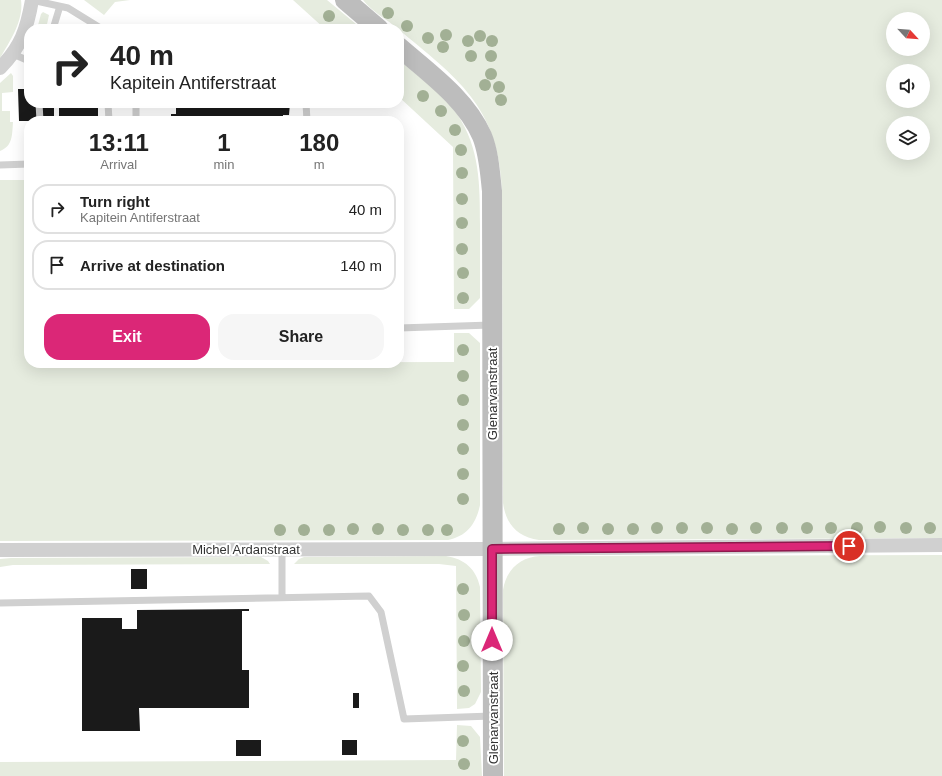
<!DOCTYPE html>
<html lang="en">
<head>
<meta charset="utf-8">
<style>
	body { margin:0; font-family:Helvetica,sans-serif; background:#f6f6f6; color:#222; height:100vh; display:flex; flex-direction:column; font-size:15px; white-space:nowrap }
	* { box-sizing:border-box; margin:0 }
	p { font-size:13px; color:#767676 }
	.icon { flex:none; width:22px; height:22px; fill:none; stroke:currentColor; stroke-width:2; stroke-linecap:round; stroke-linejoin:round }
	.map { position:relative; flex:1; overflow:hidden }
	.panel { position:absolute; left:24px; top:116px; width:380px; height:252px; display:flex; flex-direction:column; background:#fff; border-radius:16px; box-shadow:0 4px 16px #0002 }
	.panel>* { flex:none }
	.hud { position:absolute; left:24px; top:24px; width:380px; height:84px; border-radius:16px; box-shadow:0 4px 16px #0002; background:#fff; color:#222; overflow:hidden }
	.needle { width:26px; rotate:116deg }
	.controls { position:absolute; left:886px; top:12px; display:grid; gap:8px }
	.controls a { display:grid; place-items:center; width:44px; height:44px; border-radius:50%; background:#fff; box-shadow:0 4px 16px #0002; font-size:20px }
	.pin { position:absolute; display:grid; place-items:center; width:34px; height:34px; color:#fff; margin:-17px; border:2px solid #fff; border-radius:50%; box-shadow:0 1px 4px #0007 }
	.me { position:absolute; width:44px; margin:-22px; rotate:0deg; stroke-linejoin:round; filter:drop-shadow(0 0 3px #0008) }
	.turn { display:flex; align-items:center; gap:14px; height:84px; padding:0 20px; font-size:18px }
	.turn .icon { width:52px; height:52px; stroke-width:2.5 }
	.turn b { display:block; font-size:28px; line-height:34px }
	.eta { display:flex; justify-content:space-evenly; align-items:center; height:68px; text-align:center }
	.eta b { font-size:24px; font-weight:600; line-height:28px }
	.primary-button { display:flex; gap:8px; margin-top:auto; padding:8px 20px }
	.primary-button a { flex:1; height:46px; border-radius:16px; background:#db2777; color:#fff; font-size:16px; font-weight:600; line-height:46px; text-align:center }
	.primary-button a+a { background:#f6f6f6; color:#222 }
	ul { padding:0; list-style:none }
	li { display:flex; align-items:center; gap:12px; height:50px; margin:0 8px 6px; padding:0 12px; border:2px solid #e0e0e0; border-radius:16px }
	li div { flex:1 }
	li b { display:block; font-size:15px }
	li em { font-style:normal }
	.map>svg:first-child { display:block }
	.green { fill:#e6ecdf; fill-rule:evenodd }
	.building { fill:#1a1a1a }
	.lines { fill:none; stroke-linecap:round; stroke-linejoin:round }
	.lane { stroke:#d0d0d0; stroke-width:7 }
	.street { stroke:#d0d0d0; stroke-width:14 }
	.secondary { stroke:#bdbdbd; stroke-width:20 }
	.tree { fill:#a2b095 }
	.route-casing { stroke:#8e194d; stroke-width:10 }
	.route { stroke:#db2777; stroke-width:7 }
	.labels { text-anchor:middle; stroke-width:4; stroke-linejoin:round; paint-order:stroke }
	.street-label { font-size:13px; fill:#333; stroke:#fff }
</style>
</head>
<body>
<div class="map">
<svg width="942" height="776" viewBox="0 0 942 776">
	<rect width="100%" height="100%" fill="#fff"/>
	<!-- green -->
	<path class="green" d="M0,0H21C24,20 10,41 0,58Z
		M84,0H130L115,2L104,15Z
		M293,0H327L362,29H325Z
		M363,0H942V538L539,540C517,537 506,524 503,503L502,189C498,106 457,78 398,29C388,20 372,12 363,0ZM893,19H923V49H893ZM893,71H923V101H893ZM893,123H923V153H893Z
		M43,12L49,15L46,29H37L41,14Z
		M399,60C419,77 442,93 457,114C480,148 480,185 480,225C480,249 480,273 480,298L469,309H454L453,147L399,97Z
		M11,73L13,76V92L2,93V111H10V122H13C12,135 13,146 0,151V83Z
		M0,180H29V363L454,362V333H469L480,343V505C476,524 467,536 448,540L0,541Z
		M942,555V776H504L503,590C506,570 520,557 540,556Z
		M446,556C465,559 476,569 480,587L481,692L475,704L469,708L457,709L456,566L439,564H294L299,559L304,557Z
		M261,557L268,561L270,564L13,565L0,567V559L11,558Z
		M457,725L471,726L480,737L482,776H0V762L456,760Z"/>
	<!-- building -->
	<path class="building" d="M18,89H29V103H54V121H19Z
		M59,103H98V121H59Z
		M176,103H290L289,115H283V121H171V114H176Z
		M131,569H147V589H131Z
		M249,609V611H242V670H249V708H139L140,731H82V618H122V629H137V610Z
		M353,693H359V708H353Z
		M236,740H261V756H236Z
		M342,740H357V755H342Z"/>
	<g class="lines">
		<!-- lane -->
		<path class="lane" d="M32,0L68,8L102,29
			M53,29L60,6
			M13,54L29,61
			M39,103L40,121
			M108,103L109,121
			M306,103L307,121
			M136,121V103
			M0,165L29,164
			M399,328L491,325
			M282,597V549
			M0,603L369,596L381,612L404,719L492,716"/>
		<!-- street -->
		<path class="street" d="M0,68C21,47 27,29 32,0
			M0,550L492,549L942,545"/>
		<!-- secondary -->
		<path class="secondary" d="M345,0L379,29
			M399,47C429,73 466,99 482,136C489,153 490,173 492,191L493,776"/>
	</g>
	<!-- trees -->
	<g class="tree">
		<circle cx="388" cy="13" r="6"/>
		<circle cx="329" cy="16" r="6"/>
		<circle cx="407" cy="26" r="6"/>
		<circle cx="446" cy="35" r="6"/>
		<circle cx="480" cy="36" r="6"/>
		<circle cx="428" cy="38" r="6"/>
		<circle cx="468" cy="41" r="6"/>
		<circle cx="492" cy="41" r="6"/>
		<circle cx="443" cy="47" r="6"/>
		<circle cx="471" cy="56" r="6"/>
		<circle cx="491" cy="56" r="6"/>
		<circle cx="491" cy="74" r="6"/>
		<circle cx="485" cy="85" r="6"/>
		<circle cx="499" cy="87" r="6"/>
		<circle cx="423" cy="96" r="6"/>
		<circle cx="501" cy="100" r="6"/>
		<circle cx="441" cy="111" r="6"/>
		<circle cx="455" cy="130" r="6"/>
		<circle cx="461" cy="150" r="6"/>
		<circle cx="462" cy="173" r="6"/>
		<circle cx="462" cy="199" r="6"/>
		<circle cx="462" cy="223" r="6"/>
		<circle cx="462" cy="249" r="6"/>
		<circle cx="463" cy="273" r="6"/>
		<circle cx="463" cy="298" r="6"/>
		<circle cx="463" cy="350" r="6"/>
		<circle cx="463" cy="376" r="6"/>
		<circle cx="463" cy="400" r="6"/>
		<circle cx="463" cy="425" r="6"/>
		<circle cx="463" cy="449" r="6"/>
		<circle cx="463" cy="474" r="6"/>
		<circle cx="463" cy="499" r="6"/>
		<circle cx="880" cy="527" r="6"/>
		<circle cx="583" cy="528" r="6"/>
		<circle cx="657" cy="528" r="6"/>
		<circle cx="682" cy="528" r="6"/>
		<circle cx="707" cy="528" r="6"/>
		<circle cx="756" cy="528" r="6"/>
		<circle cx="782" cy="528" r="6"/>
		<circle cx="807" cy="528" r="6"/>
		<circle cx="831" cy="528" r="6"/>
		<circle cx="857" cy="528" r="6"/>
		<circle cx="906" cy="528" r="6"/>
		<circle cx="930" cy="528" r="6"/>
		<circle cx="353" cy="529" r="6"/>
		<circle cx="378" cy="529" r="6"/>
		<circle cx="559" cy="529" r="6"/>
		<circle cx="608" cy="529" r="6"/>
		<circle cx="633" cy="529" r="6"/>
		<circle cx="732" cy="529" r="6"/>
		<circle cx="280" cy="530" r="6"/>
		<circle cx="304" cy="530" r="6"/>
		<circle cx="329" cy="530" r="6"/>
		<circle cx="403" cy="530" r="6"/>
		<circle cx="428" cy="530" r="6"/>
		<circle cx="447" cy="530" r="6"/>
		<circle cx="463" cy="589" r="6"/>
		<circle cx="464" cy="615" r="6"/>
		<circle cx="464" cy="641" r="6"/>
		<circle cx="463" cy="666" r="6"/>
		<circle cx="464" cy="691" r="6"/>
		<circle cx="463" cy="741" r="6"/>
		<circle cx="464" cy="764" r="6"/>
	</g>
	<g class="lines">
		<defs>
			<path id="route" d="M492,640V549L849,546"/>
		</defs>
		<!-- route casing -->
		<use href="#route" class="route-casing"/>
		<!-- route -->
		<use href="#route" class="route"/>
	</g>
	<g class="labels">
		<!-- street labels -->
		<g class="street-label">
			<text transform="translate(492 394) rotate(-90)" y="5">Glenarvanstraat</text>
			<text x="246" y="554">Michel Ardanstraat</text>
			<text transform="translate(493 718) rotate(-90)" y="5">Glenarvanstraat</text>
		</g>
	</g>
</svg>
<div class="controls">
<a><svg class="needle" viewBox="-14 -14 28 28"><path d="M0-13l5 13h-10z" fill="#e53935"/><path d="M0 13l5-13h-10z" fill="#767676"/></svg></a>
<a><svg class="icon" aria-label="sound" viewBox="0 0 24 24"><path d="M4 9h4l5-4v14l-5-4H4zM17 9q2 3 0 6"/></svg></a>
<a><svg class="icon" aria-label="layers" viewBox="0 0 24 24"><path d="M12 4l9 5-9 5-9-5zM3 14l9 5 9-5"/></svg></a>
</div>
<div class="pin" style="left:849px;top:546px;background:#d93025"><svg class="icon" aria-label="arrive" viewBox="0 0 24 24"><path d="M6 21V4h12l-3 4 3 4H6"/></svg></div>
<svg class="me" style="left:492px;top:640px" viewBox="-20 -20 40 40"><circle r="19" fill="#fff"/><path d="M0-13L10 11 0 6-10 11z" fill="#db2777"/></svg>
<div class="hud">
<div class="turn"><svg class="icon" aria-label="right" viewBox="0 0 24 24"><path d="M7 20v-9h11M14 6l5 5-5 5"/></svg><div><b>40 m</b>Kapitein Antiferstraat</div></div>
</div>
<section class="panel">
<div class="eta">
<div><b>13:11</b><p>Arrival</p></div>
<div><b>1</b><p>min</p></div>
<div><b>180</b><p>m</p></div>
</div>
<ul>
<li><svg class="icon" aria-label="right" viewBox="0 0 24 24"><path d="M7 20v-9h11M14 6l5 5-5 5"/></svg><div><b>Turn right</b><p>Kapitein Antiferstraat</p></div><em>40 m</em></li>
<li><svg class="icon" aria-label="arrive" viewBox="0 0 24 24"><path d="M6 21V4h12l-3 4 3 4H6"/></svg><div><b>Arrive at destination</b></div><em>140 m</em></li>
</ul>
<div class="primary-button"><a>Exit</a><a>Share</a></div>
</section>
</div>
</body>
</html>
